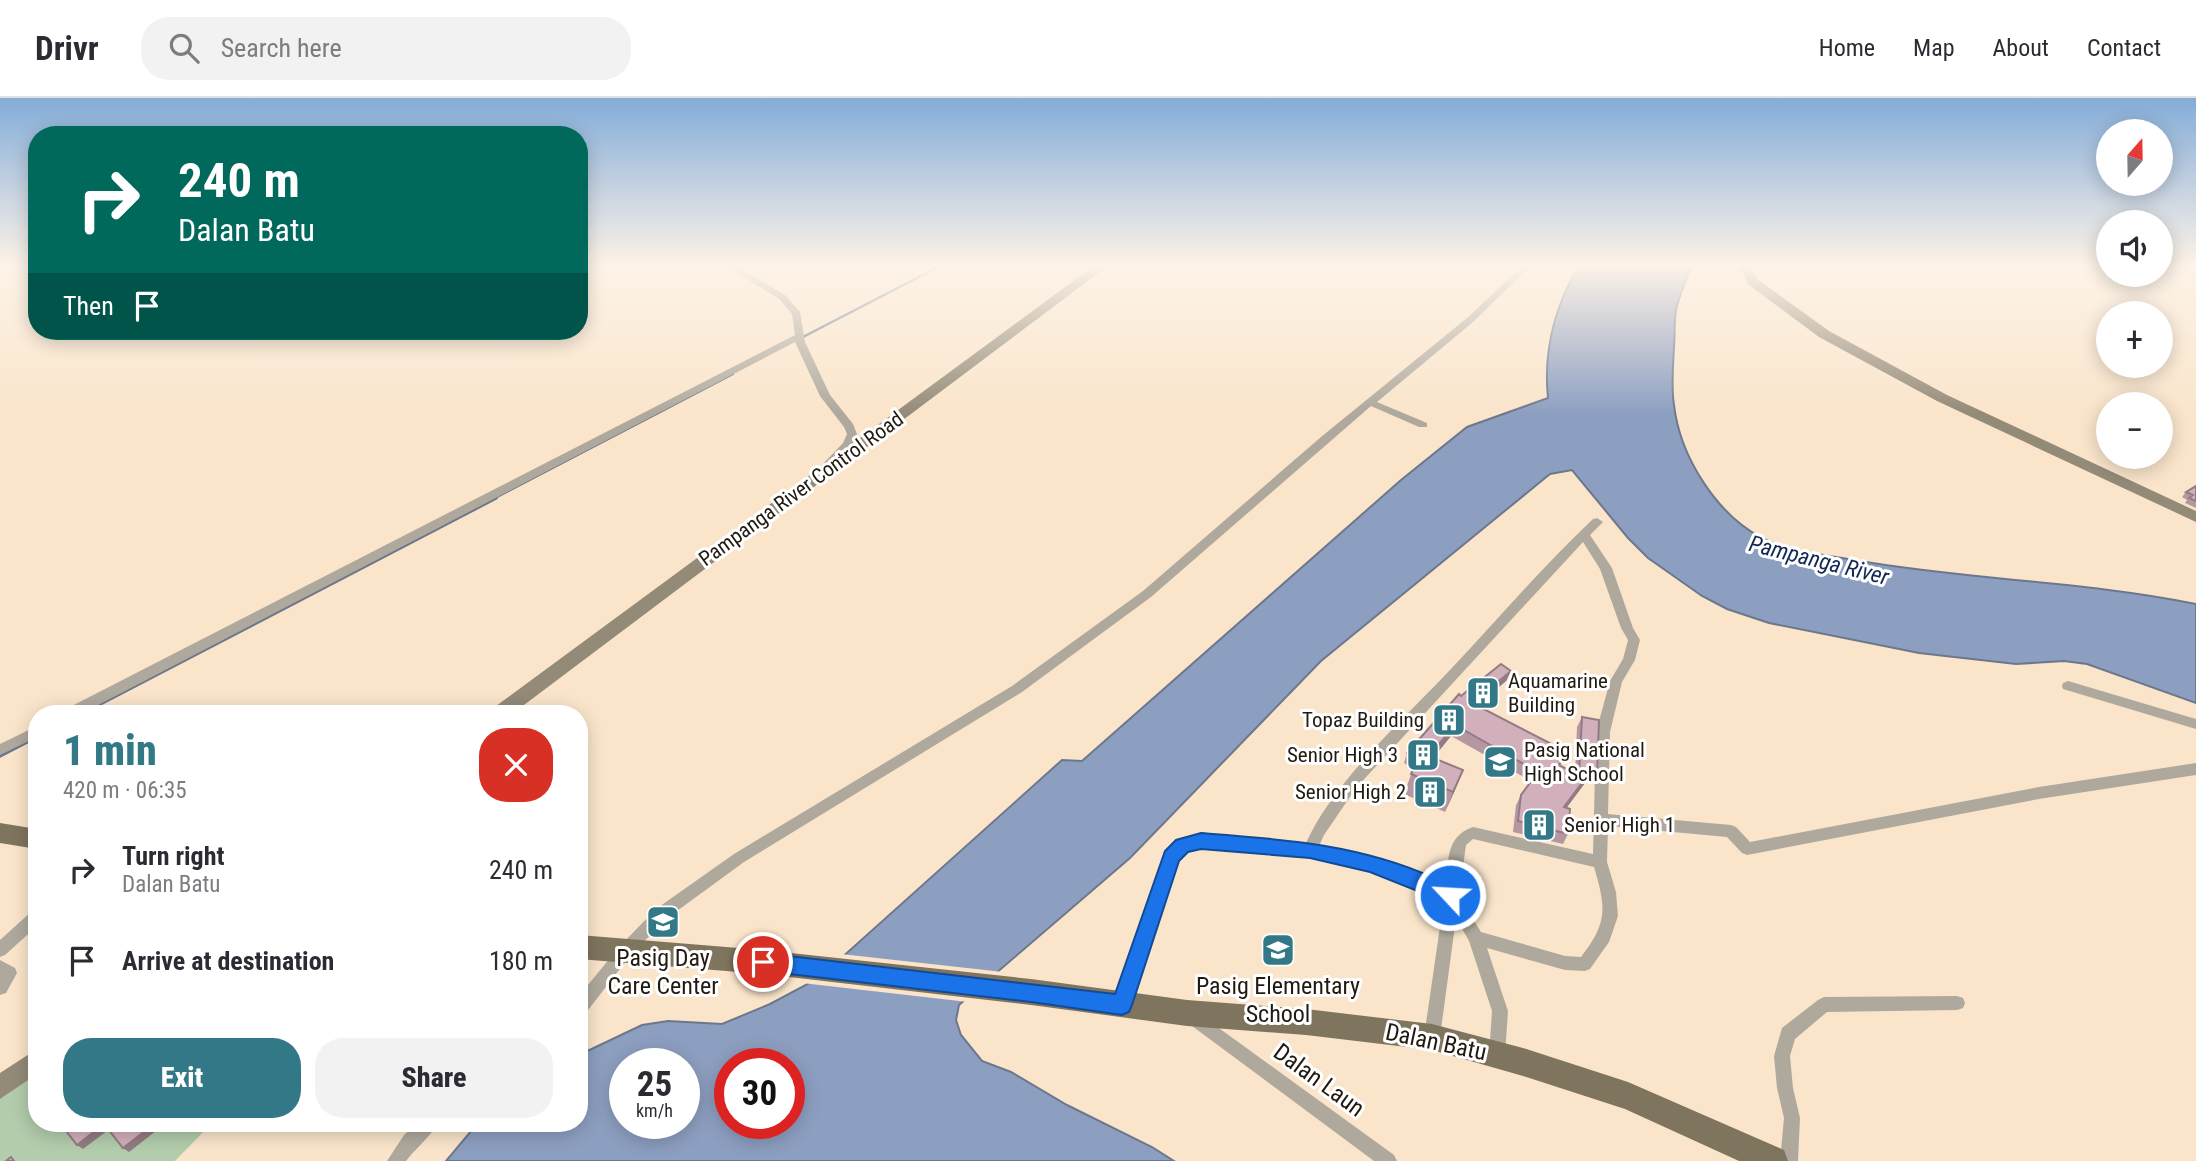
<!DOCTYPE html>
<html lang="en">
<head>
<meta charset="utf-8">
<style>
	body { margin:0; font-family:"Roboto Condensed",sans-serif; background:#f2f2f3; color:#2b2b33; height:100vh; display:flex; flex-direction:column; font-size:26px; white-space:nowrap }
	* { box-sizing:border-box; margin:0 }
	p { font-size:23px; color:#7c7c81 }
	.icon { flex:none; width:38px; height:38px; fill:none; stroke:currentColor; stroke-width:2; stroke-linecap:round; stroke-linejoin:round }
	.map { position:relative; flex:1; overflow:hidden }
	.side { position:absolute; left:28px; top:607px; width:560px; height:427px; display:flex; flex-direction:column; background:#fff; border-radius:28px; box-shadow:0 4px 18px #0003 }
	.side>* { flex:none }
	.guide { position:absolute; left:28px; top:28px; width:560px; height:214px; border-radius:28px; box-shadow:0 4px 18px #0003; background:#00695c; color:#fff; overflow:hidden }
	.needle { width:46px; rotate:20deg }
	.fabs { position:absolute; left:2096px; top:21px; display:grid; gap:14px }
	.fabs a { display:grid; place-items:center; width:77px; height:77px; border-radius:50%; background:#fff; box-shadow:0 4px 18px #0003; font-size:35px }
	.speed { position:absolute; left:609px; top:950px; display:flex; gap:14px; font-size:35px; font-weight:700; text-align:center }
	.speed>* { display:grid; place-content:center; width:91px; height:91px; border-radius:50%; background:#fff; box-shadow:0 4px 18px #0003; line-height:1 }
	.speed small { font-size:18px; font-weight:400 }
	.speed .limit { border:10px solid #d22; background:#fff; color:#111 }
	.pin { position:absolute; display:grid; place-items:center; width:60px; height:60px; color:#fff; margin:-30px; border:4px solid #fff; border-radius:50%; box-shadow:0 2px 7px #0007 }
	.me { position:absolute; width:77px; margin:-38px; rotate:295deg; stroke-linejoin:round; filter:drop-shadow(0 0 5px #0008) }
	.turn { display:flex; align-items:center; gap:24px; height:147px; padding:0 35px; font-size:32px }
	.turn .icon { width:91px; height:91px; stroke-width:2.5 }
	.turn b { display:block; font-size:49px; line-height:60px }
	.then { display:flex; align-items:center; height:66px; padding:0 35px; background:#0003; gap:14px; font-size:26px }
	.round { display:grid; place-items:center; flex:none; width:74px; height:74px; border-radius:28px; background:#f2f2f3 }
	.summary { display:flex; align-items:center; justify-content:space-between; height:119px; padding:0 35px }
	h1 { font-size:42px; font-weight:800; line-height:52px; color:#337886 }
	.cta { display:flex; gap:14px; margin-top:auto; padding:14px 35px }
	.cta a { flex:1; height:80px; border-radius:28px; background:#337886; color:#fff; font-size:28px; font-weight:800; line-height:80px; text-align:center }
	.cta a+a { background:#f2f2f3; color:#2b2b33 }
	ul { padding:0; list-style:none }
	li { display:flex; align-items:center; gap:21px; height:91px; padding:0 35px }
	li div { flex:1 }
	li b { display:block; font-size:26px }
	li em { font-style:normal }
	header { display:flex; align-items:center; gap:42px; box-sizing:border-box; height:98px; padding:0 35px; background:#fff; border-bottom:2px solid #e1e1e2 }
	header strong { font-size:33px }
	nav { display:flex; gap:38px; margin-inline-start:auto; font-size:24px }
	.search { width:490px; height:63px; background:#f2f2f3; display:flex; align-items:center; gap:18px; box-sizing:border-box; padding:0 24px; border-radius:28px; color:#7c7c81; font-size:26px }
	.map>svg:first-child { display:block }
	.green { fill:#b2ccac }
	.water { fill:#8d9fc1; stroke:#6d778c; stroke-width:2; fill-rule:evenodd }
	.pier { fill:#fae5cb }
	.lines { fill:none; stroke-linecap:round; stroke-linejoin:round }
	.stream-far1 { stroke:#6d778c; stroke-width:2.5 }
	.stream { stroke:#6d778c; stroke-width:3.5 }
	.street { fill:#afa99d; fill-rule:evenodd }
	.secondary { fill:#938a78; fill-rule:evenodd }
	.primary { fill:#7f745e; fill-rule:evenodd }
	.wall { fill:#b597a1 }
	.shaded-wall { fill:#937b83 }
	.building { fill:#d2b0bb; stroke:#937b83; stroke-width:2 }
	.route { fill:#1a73e8; stroke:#114b97; stroke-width:2 }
	.labels { text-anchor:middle; stroke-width:6; stroke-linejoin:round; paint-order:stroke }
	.street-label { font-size:21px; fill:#211a10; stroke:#fff }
	.poi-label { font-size:21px; fill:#211a10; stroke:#fff; text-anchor:start }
	.water-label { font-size:23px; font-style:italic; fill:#132854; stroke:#fff }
	.near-poi-label { font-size:24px; fill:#211a10; stroke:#fff }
	.near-street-label { font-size:24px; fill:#211a10; stroke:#fff }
</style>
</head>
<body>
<header>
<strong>Drivr</strong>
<div class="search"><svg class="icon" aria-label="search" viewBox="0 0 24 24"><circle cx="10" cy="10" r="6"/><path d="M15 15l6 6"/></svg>Search here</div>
<nav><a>Home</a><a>Map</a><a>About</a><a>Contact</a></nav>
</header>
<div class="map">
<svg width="2196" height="1063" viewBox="0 0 2196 1063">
	<rect width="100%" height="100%" fill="#fae5cb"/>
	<!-- green -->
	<path class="green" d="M37,975V1026H211L175,1063H0V1001Z"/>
	<!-- water -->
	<path class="water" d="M1579,167H1691C1687,182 1679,197 1676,212C1674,224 1675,237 1674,249C1673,268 1671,288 1674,307C1680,358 1716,416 1762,440C1791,455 1823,456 1854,462C1967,482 2083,483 2196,506V605L2087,566L2064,563L2016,566L1919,555L1769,525L1727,511L1702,498L1648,460L1628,440L1572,372L1550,376L1321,563L1130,760L959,907L956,922L961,937L982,963L1011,974L1067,1007L1152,1049L1174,1063H446L477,1026H579V957L642,927L668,923L722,926L770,906L819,880L1062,662L1082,663L1401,382L1467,329L1548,300C1543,252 1555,208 1579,167ZM625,966H684V1026H625ZM730,966H789V1026H730Z"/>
	<!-- pier -->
	<path class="pier" d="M841,856L1003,874L968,904L802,885L817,877Z"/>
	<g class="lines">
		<!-- stream-far1 -->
		<path class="stream-far1" d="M801,240L942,167
			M493,401L733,276"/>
		<!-- stream -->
		<path class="stream" d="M81,616L496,400
			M0,658L29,643"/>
		<!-- street -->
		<path class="street" d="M724,167H734L785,197L800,214L805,244L830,297L853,326L857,336L852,348L829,371L825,372L820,369L843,345L847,336L844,329L820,298L795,244L81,616H62L64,612L795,237L792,216L779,201Z
			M1523,167H1532L1473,224L1377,304L1427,325V329H1419L1371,308L1151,499L1022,594L744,764L666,821L629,859L585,916L579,918V898L619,849L656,811L734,756L1012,588L1143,493L1321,339L1467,220Z
			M1597,420L1603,424L1590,437L1612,470L1633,530L1640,542L1635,562L1622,584L1610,634L1608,716L1731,727L1736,729L1750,744L2039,689L2196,665V677L2039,701L1747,757L1742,755L1727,739L1608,728L1607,764L1616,794L1618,818L1609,844L1590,871L1585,873L1565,872L1487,850L1508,913L1505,957L1503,963L1497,965L1491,963L1489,957L1492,913L1469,843L1456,820L1440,939L1438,945L1432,947L1426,945L1424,939L1444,801C1401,781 1357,765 1310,758C1274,753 1237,752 1201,749L1186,753L1177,761L1130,907L1128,912L1122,915L1116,912L1114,907L1166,754L1177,744L1201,737L1306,745C1334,683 1402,623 1449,573C1497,522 1542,469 1593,421ZM1583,444L1600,471L1621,530L1628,542L1623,561L1610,583L1596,634L1593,756L1473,729C1445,739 1449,762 1446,788L1370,759L1319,748L1324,737L1356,690ZM1473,741L1594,769C1606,810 1608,824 1581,859L1565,858L1481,834L1459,798L1466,747Z
			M2068,583L2196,621V631L2063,591L2062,588L2063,585Z
			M261,611L269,612L271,616H254L256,612Z
			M37,628V639L0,657V646Z
			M37,811V828L5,857L0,859V842L32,813Z
			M0,862L15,870L17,875L6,895L0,897Z
			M1957,898L1963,900L1965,905L1963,910L1957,912L1827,914L1795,941L1790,958L1793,990L1800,1020L1798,1063H1780L1784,1020L1777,990L1774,958L1782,930L1818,902L1824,899Z
			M1194,912L1394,1057L1397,1063H1374L1188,925L1186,920L1188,915Z
			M416,1026H437C432,1037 415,1051 406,1063H387L404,1037Z"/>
		<!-- secondary -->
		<path class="secondary" d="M1095,167H1109L512,616H490L492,611Z
			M1739,167H1751L1757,181L1829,233L1947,297L2196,413V424L1937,303L1819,239L1748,186Z
			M37,951V976L0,1001V975Z"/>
		<!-- primary -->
		<path class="primary" d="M0,725L37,731V751L0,745Z
			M579,837L763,852L1031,881L1187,902L1306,911L1432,926L1523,950L1628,984L1784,1052L1788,1063H1739L1625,1011L1523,978L1432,952L1306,937L1187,928L1031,907L763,876L579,861Z"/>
	</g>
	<!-- wall -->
	<path class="wall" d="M2196,388V410L2185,405L2187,402L2182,399L2186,394Z
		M1511,573L1506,583L1477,608L1567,654L1560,668L1575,676L1577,629L1582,619L1597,676L1592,686L1585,685L1566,710L1568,736L1563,746L1513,734L1516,707L1521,697L1531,683L1451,638L1433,660L1455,692L1445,714L1404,696L1413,671L1404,665L1407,655L1461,598Z"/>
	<!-- shaded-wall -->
	<path class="shaded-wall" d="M1511,573L1506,583L1468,615L1472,605Z
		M1455,627L1451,638L1421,675L1424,665Z
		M1463,672L1455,692L1445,714L1453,694Z
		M1590,674L1585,685L1559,720L1564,709Z
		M104,1026L111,1030L83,1051L77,1047Z
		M154,1026H165L129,1054L123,1050Z"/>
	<!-- building -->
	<path class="building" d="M2196,388V403L2189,400L2193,397L2186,394Z
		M1501,566L1511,573L1472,605L1567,654L1559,667L1579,678L1582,619L1599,622L1597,676L1590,674L1564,709L1570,711L1568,736L1518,723L1521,697L1538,674L1455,627L1429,658L1421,655L1418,661L1407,655L1459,596L1461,598Z
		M1421,655L1463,672L1453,694L1411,676Z
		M68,1026H154L123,1050L104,1026L77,1047L63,1029Z
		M11,1059L14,1063H6Z"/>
	<!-- sky -->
	<linearGradient id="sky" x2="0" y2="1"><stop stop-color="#83acd8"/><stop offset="0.53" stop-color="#fdf3e8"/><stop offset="1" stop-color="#fdf3e8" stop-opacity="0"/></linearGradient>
	<rect width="2196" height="316" fill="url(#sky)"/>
	<!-- route -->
	<path class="route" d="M1201,735C1280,741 1360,746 1434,780C1443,785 1456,788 1460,797L1457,803L1450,806L1370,774L1310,760L1201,751L1188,754L1179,763L1132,907L1129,914L1122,917L1031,904L763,873L756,871L753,864L756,857L763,855L1115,896L1165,753L1176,742Z"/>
	<!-- icons -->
	<defs>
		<symbol id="building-square" viewBox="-11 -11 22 22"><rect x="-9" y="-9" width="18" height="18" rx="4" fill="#337886" stroke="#fff"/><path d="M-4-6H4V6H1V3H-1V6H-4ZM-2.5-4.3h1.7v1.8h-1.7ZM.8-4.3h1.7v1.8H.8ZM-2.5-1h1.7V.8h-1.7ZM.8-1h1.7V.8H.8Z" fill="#fff"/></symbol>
		<symbol id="school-square" viewBox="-11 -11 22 22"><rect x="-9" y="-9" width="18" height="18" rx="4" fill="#337886" stroke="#fff"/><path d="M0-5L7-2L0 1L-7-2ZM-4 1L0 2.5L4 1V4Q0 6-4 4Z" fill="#fff"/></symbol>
	</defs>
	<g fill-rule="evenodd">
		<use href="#building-square" x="1464" y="576" width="38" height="38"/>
		<use href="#building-square" x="1430" y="603" width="38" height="38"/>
		<use href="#building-square" x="1404" y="638" width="38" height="38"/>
		<use href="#school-square" x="1481" y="645" width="38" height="38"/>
		<use href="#building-square" x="1411" y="675" width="38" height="38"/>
		<use href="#building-square" x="1520" y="708" width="38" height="38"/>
		<use href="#school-square" x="644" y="805" width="38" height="38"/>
		<use href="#school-square" x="1259" y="833" width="38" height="38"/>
	</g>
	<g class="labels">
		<!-- street labels -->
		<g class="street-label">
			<text transform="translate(801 391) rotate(-36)" y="7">Pampanga River Control Road</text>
		</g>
		<!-- poi labels -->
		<g class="poi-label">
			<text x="1508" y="590">Aquamarine<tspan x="1508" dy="24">Building</tspan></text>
			<text x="1424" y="629" text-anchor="end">Topaz Building</text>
			<text x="1524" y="659">Pasig National<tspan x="1524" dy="24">High School</tspan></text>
			<text x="1398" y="664" text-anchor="end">Senior High 3</text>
			<text x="1406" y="701" text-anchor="end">Senior High 2</text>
			<text x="1564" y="734">Senior High 1</text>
		</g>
		<!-- water labels -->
		<g class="water-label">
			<text transform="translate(1819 462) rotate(14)" y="8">Pampanga River</text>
		</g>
		<!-- near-poi labels -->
		<g class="near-poi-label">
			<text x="663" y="868">Pasig Day<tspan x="663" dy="28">Care Center</tspan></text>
			<text x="1278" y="896">Pasig Elementary<tspan x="1278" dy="28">School</tspan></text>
		</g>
		<!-- near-street labels -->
		<g class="near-street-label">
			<text transform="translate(1436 944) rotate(12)" y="8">Dalan Batu</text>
			<text transform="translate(1319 982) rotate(36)" y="8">Dalan Laun</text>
		</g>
	</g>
</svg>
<div class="fabs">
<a><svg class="needle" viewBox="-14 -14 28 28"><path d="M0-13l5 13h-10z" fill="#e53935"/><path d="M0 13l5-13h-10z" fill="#7c7c81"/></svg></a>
<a><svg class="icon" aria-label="sound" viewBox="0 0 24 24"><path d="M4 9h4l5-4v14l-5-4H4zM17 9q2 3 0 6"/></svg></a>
<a>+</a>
<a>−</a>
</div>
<div class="speed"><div>25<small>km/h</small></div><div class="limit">30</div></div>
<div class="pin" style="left:763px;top:864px;background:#d93025"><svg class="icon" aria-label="arrive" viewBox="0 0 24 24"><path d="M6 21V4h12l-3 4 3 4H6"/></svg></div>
<svg class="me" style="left:1450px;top:797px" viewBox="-20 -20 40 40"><circle r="17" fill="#1a73e8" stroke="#fff" stroke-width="3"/><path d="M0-11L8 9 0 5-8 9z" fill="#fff"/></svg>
<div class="guide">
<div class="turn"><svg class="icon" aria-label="right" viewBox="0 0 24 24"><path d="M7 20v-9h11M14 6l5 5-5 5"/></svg><div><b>240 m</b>Dalan Batu</div></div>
<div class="then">Then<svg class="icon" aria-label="arrive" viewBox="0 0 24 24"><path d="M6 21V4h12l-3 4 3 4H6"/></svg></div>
</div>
<section class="side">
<div class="summary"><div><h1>1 min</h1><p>420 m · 06:35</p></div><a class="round" style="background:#d93025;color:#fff"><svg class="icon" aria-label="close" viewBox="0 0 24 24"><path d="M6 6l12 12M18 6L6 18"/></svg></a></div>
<ul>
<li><svg class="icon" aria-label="right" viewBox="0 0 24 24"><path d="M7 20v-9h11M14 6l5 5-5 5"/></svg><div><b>Turn right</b><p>Dalan Batu</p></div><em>240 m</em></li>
<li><svg class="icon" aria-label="arrive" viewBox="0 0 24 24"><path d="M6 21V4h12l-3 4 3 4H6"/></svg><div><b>Arrive at destination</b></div><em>180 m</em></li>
</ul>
<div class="cta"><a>Exit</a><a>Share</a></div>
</section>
</div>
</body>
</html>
